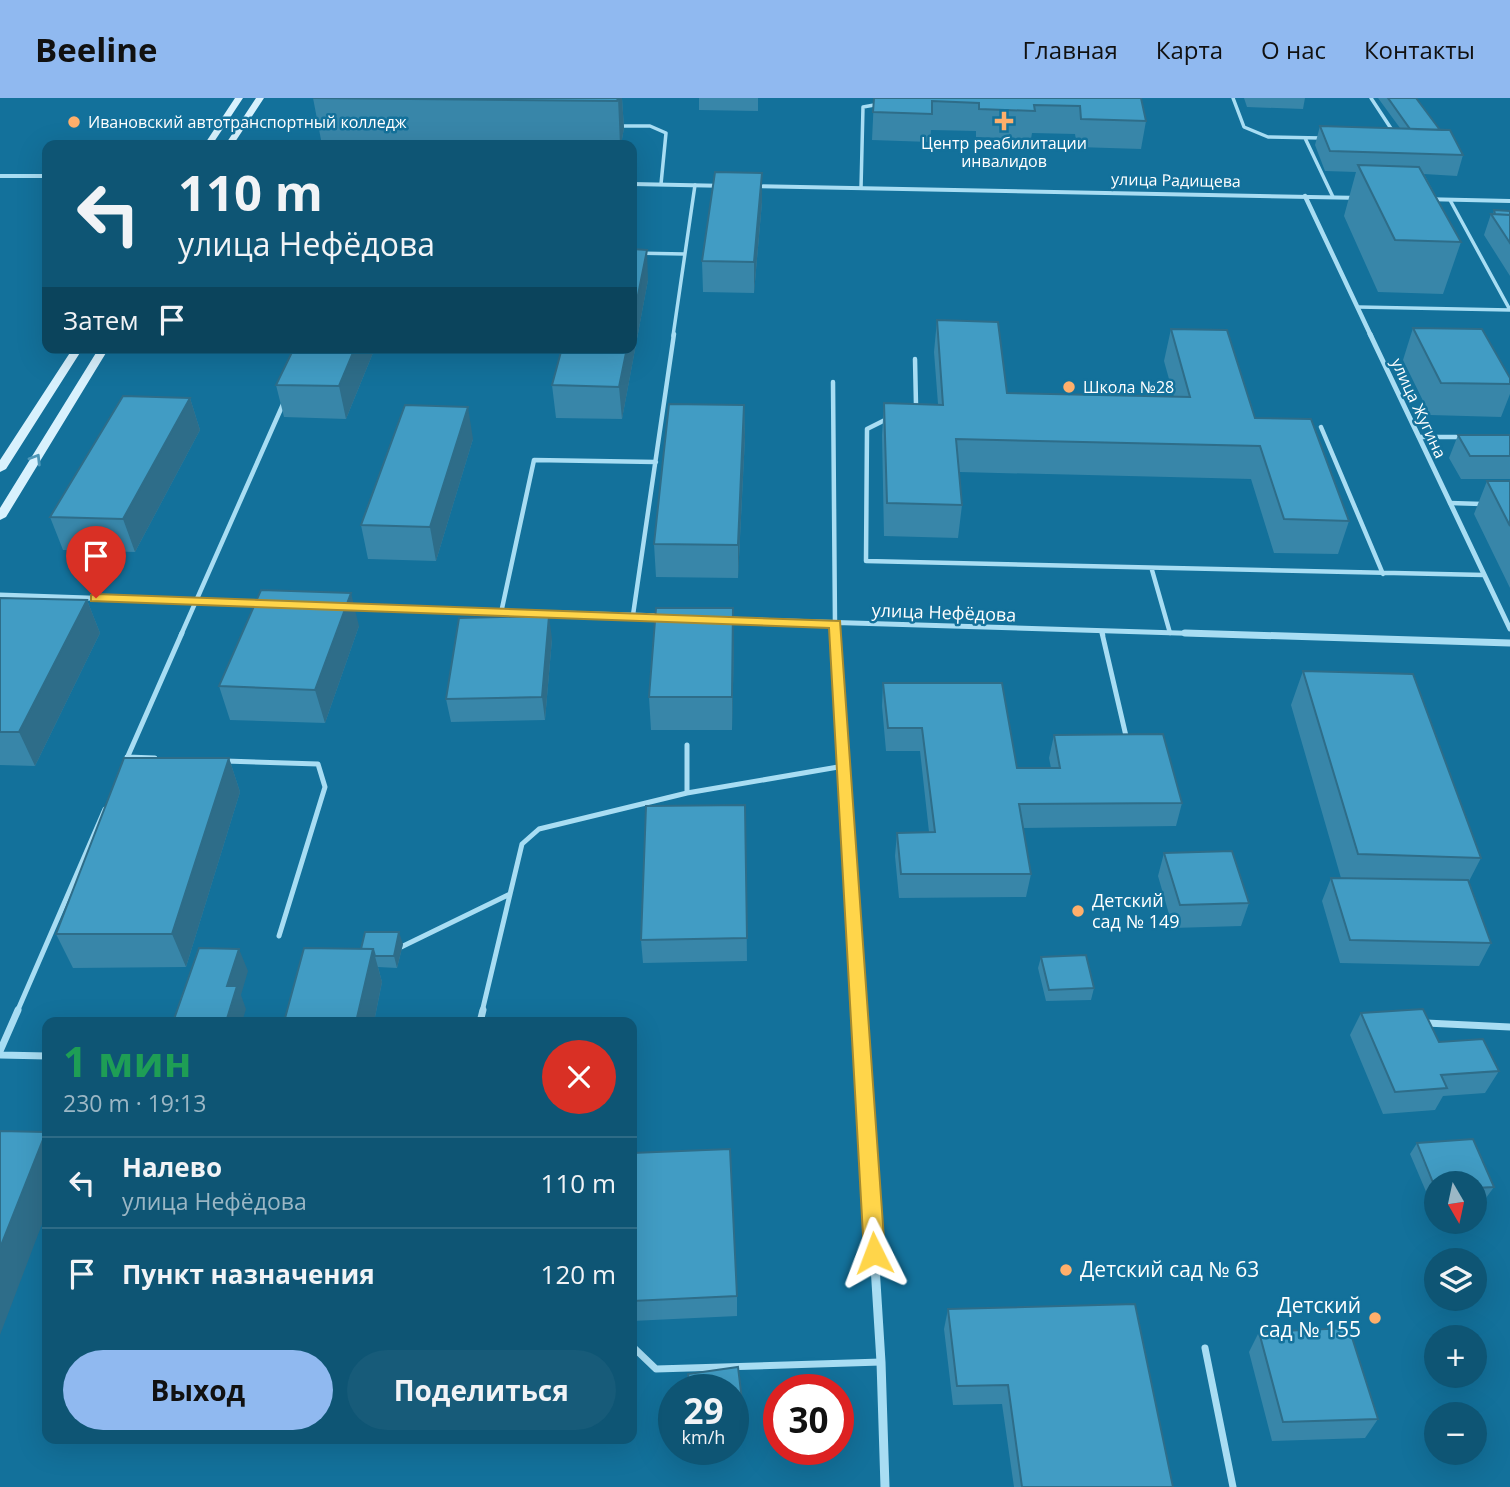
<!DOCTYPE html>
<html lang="ru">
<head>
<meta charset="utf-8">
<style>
	body { margin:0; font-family:"Open Sans",sans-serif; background:#175b79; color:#f1f3f6; height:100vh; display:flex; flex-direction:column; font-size:26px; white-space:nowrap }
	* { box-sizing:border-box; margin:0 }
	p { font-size:23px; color:#9bb7c5 }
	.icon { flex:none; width:38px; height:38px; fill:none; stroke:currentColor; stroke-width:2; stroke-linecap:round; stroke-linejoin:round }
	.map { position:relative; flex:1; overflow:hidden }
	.drawer { position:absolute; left:42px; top:919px; width:595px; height:427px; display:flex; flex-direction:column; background:#0e5574; border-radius:14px; box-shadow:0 7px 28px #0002 }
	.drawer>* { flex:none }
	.hud { position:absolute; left:42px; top:42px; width:595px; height:214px; border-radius:14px; box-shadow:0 7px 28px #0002; background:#0e5574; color:#f1f3f6; overflow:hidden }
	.needle { width:46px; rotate:171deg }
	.fabs { position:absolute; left:1424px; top:1073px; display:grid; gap:14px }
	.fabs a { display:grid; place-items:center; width:63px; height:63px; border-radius:50%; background:#0e5574; box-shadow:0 7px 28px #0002; font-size:35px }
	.speed { position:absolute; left:658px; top:1276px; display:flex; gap:14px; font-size:35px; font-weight:700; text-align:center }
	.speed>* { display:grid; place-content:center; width:91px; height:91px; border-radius:50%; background:#0e5574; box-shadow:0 7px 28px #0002; line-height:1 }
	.speed small { font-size:18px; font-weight:400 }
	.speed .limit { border:10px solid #d22; background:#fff; color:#111 }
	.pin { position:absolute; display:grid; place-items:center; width:60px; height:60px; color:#fff; margin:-72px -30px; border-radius:50% 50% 50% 0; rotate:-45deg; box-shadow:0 0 7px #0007 }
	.pin .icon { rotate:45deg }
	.me { position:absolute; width:77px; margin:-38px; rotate:357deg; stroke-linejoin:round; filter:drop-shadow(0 0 5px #0008) }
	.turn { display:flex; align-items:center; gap:24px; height:147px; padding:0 21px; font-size:32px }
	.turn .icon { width:91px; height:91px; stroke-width:2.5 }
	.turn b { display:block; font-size:49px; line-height:60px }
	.then { display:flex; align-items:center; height:66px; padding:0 21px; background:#0003; gap:14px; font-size:26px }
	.round { display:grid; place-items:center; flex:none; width:74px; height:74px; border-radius:37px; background:#175b79 }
	.overview { display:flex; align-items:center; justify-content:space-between; height:119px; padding:0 21px }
	h1 { font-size:42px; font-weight:700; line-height:52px; color:#1e9e55 }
	.button { display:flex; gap:14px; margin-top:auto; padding:14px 21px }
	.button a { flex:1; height:80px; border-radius:42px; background:#90b9f0; color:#111; font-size:28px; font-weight:700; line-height:80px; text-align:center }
	.button a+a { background:#175b79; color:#f1f3f6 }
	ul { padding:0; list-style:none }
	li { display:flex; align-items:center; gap:21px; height:91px; padding:0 21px; border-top:2px solid #2e6b86 }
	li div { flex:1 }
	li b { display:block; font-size:26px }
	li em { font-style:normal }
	header { display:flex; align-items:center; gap:42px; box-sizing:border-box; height:98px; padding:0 35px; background:#90b9f0; color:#111 }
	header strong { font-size:33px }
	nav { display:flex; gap:38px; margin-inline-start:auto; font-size:24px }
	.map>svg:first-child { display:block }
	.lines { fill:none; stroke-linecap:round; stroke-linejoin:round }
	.service-far3 { stroke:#a8ddf3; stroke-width:3.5 }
	.service-far2 { stroke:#a8ddf3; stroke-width:4.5 }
	.service-far1 { stroke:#a8ddf3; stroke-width:5 }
	.service { stroke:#a8ddf3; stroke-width:7 }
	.minor-far3 { stroke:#a8ddf3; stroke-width:4.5 }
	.minor-far2 { stroke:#a8ddf3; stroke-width:5 }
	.minor-far1 { stroke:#a8ddf3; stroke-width:7 }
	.minor { stroke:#a8ddf3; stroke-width:9 }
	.tertiary { fill:#a8ddf3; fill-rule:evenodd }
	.secondary { fill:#d8f1fd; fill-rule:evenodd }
	.wall { fill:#3886a9 }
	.shaded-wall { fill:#2e6d89 }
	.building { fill:#419cc4; stroke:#2e6d89; stroke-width:2 }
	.oneway { stroke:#4e97b8 }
	.route { fill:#ffd54a; stroke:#a68a30; stroke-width:2 }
	.poi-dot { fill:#ffaf6b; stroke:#13719b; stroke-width:2.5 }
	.labels { text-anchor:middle; stroke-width:5; stroke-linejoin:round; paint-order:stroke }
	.far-poi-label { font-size:16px; fill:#fff; stroke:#13719b; text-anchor:start }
	.far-street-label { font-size:16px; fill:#fff; stroke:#13719b }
	.street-label { font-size:18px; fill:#fff; stroke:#13719b }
	.poi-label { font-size:18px; fill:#fff; stroke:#13719b; text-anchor:start }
	.near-poi-label { font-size:21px; fill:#fff; stroke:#13719b; text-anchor:start }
</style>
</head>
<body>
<header>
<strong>Beeline</strong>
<nav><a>Главная</a><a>Карта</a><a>О нас</a><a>Контакты</a></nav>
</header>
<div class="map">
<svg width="1510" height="1389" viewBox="0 0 1510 1389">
	<rect width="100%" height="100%" fill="#13719b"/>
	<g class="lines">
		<!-- service-far3 -->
		<path class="service-far3" d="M1233,0L1244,29L1268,39L1321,40
			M1371,0L1392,32L1389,35
			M617,28H650L666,35L661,86
			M1305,40L1333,99
			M861,90L863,9L880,6
			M1450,102L1510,212
			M632,155L684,156
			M1358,209L1510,212
			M673,238L695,87"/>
		<!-- service-far2 -->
		<path class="service-far2" d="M833,284L835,526
			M912,309L916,307L915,261
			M887,321L867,331L866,463L1484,477
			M1321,329L1383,476
			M1419,339H1461
			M1450,405L1482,406
			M1152,472L1170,535
			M501,515L534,362L656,364
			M633,517L674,236
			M1102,534L1103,537
			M181,537L284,304"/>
		<!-- service-far1 -->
		<path class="service-far1" d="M1102,535L1126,638
			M687,647V695
			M127,659L155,660
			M225,663L318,666L325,689L279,838
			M124,667L182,535
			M397,851L510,796
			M17,914L105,711
			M482,914L522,746L539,731L687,695L844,668"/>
		<!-- service -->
		<path class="service" d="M480,924L483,912
			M1426,925L1510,929
			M0,953L18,912
			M0,957L47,958
			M632,1248L656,1271L881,1264
			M1205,1250L1233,1389"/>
		<!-- minor-far3 -->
		<path class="minor-far3" d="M1305,98L1371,238"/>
		<!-- minor-far2 -->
		<path class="minor-far2" d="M1370,236L1510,531
			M0,497L262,506
			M347,509L664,518
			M725,521L1242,537
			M835,526L836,537"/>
		<!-- minor-far1 -->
		<path class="minor-far1" d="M836,535L859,914
			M1185,535L1510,545"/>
		<!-- minor -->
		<path class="minor" d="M859,912L881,1264L885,1389"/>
		<!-- tertiary -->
		<path class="tertiary" d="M0,76H47V80H0Z
			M632,84L729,86L733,88L729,90L632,88Z
			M744,86L1363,98L1367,100L1363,102L747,90H744Z
			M1420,99L1510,101V105L1423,103L1419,101Z"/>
		<!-- secondary -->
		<path class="secondary" d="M235,0H243L212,47H204Z
			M256,0H264L233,47H225Z
			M73,250H83L6,371L0,374V362Z
			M99,250H109L6,419L0,422V410Z"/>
	</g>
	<!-- wall -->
	<path class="wall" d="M313,0H622L624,30L621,47H322Z
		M699,0H758V13L699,12Z
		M874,0H1141L1146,23L1141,51L1077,49L1075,36L1032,35L1031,41L976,39V33L931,32L930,44L872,42Z
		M1244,0H1305L1303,11L1247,9Z
		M1378,0H1416L1440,32L1463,57L1457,78L1424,76L1461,144L1443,196L1378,194L1344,118L1356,74L1325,73L1315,47L1320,28L1400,30Z
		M762,104L754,195L703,194L702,163Z
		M1494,112L1510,113V178L1484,137L1491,116H1493Z
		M648,182L622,321L556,320L552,287Z
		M937,222L1007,295L1174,299L1164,263L1171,231L1255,320L1349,423L1338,456L1274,455L1251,381L959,374L962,407L958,440L884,438L882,337L884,305L938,306L934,254Z
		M1413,230L1510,280V296L1501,319L1430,317L1403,262Z
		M294,250H375L346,321L284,319L276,287Z
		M190,300L200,332L135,454L63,452L50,419Z
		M744,307L745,339L738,480L656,479L654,446Z
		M1458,337H1510V381H1461L1449,360Z
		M473,341L436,463L368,461L361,427Z
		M1487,383H1510V490L1474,416Z
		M0,500L87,502L100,535L35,668L0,667Z
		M359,528L325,625L230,622L219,588Z
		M552,541L545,622L451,624L446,601Z
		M734,544L732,632H651L649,599Z
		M1303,573L1481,760L1468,785L1491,845L1479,868L1340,865L1322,803L1331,780H1341L1291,607Z
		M883,585L1017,670H1051L1049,660L1054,637L1182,705L1176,728L1023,730L1031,776L1026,799L899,800L895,758L897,735L929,734L920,653H886L882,608Z
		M229,660L240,694L186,869L73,870L56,836Z
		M745,707L747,863L643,865L641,842Z
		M1164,755L1249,805L1241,828L1173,830L1158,778Z
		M403,846L397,870L378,869L382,884L374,924H284L361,851Z
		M1041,859L1094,890L1091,902L1046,903L1038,870Z
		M1361,915L1439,944L1499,973L1485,995L1443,998L1435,1012L1383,1016L1350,937Z
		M1417,1045L1494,1089L1486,1100H1475V1085H1437V1102L1430,1103L1410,1056Z
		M632,1055L737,1198V1218L632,1223Z
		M948,1211L1173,1389H1014L1002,1306L953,1307L944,1231Z
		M1259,1234L1378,1321L1365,1340L1272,1343L1249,1254Z
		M733,1292L744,1319V1329L733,1330Z"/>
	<!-- shaded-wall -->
	<path class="shaded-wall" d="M618,0H622L624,30L621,47H620Z
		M633,72L634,101L632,113V76Z
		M762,75V104L754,195V164Z
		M647,152L648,182L622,321L619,289L627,250H632V227Z
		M355,250H375L346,321L339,288Z
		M190,300L200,332L135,454L123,421Z
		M744,307L745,339L738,480V447Z
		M468,309L473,341L436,463L430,429Z
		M351,495L359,528L325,625L315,592Z
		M87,502L100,535L35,668L19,634Z
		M733,510L734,544L732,632V599Z
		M549,518L552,541L545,622L542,599Z
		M229,660L240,694L186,869L172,836Z
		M399,834L403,846L397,870L394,858Z
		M239,851L248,873L241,897L246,911L242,924H226L227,888Z
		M373,851L382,884L374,924H356Z
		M46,1034L47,1036V1113L0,1237V1150Z"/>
	<!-- building -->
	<path class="building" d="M313,0H618L617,3Z
		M874,0H1141L1146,23L1081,21L1080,8L1034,7L1035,13L979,11V5L932,3V16L873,14Z
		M1388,0H1416L1440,32L1410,31Z
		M1320,28L1450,32L1463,57L1330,53Z
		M1358,67L1419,69L1461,144L1395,142Z
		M715,74L762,75L754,164L702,163Z
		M1494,112L1510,113V117L1495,116Z
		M1491,116L1510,117V145Z
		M632,151L647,152L632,227Z
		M937,222L998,224L1007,295L1190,299L1171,231L1227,232L1255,320L1311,321L1349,423L1284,421L1260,348L956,341L962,407L887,405L884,305L943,307Z
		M1413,230L1482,231L1510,280V286L1441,285Z
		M294,250H355L339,288L276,287Z
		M562,250H627L619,289L552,287Z
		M123,298L190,300L123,421L50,419Z
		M669,306L744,307L738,447L654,446Z
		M405,307L468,309L430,429L361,427Z
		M1458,337H1510V358H1470Z
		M1487,383H1510V428Z
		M261,492L351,495L315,592L219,588Z
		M0,500L87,502L19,634H0Z
		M656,510H733L732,599H649Z
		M549,518L542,599L446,601L459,520Z
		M1303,573L1413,576L1481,760L1358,756Z
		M883,585H1002L1017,670H1060L1054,637L1163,636L1182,705L1019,706L1031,776H901L897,735L935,734L922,630H888Z
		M124,660H229L172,836H56Z
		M745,707L747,840L641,842L646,708Z
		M1232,753L1249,805L1180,807L1164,755Z
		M1331,780L1468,782L1491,845L1350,842Z
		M365,834H399L394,858H375L373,851H361Z
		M199,850L239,851L227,888H237L226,924H173Z
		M304,850L373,851L356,924H284Z
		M1086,857L1094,890L1049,892L1041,859Z
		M1423,911L1439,944L1483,941L1499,973L1441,977L1447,990L1395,994L1361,915Z
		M0,1033L46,1034L0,1150Z
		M1473,1041L1494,1089L1475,1090V1085H1437L1436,1092L1417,1045Z
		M730,1051L737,1198L632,1203V1055Z
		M1135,1206L1173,1389H1022L1008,1287L957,1288L948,1211Z
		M1349,1230L1378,1321L1283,1324L1259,1234Z
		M738,1269L744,1319L733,1321V1292H690L688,1276Z"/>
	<!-- one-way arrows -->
	<defs><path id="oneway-chevron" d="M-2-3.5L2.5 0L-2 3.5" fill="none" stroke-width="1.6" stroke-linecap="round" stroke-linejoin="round" transform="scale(1.75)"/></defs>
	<use class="oneway" href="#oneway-chevron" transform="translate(36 361) rotate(-58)"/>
	<!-- route -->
	<path class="route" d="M96,496L840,523L885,1155L882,1162L874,1165L867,1162L864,1155L829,530L91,503V497Z"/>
	<!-- markers -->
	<g class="poi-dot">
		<path d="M1000.5 12.5h7v7h7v7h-7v7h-7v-7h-7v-7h7z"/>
		<circle cx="74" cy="24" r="7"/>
		<circle cx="1069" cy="289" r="7"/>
		<circle cx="1078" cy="813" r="7"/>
		<circle cx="1066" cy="1172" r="7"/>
		<circle cx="1375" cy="1220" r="7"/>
	</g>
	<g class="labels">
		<!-- far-poi labels -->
		<g class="far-poi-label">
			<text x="88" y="30">Ивановский автотранспортный колледж</text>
			<text x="1004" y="51" text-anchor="middle">Центр реабилитации<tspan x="1004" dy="18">инвалидов</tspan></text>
			<text x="1083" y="295">Школа №28</text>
		</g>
		<!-- far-street labels -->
		<g class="far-street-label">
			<text transform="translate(1176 82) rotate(1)" y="6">улица Радищева</text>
			<text transform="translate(1419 310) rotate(65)" y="6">улица Жугина</text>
		</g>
		<!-- street labels -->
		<g class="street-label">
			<text transform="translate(944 515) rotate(2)" y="6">улица Нефёдова</text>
		</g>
		<!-- poi labels -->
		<g class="poi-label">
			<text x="1092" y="809">Детский<tspan x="1092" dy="21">сад № 149</tspan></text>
		</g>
		<!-- near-poi labels -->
		<g class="near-poi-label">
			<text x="1080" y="1179">Детский сад № 63</text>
			<text x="1361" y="1215" text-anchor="end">Детский<tspan x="1361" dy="24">сад № 155</tspan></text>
		</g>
	</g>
</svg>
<div class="fabs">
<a><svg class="needle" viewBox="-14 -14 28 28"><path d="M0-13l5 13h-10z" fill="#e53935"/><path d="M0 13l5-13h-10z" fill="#9bb7c5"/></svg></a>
<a><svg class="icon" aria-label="layers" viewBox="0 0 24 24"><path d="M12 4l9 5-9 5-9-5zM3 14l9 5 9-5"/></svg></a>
<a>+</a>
<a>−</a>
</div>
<div class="speed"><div>29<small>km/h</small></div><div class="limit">30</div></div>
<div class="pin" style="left:96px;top:500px;background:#d93025"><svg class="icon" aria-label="arrive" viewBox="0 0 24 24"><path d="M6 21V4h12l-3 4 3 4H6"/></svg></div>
<svg class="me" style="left:874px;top:1155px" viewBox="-20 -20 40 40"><path d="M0-17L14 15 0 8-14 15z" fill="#ffd54a" stroke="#fff" stroke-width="4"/></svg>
<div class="hud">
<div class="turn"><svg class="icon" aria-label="left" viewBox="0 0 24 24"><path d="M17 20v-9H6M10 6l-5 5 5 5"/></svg><div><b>110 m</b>улица Нефёдова</div></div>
<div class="then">Затем<svg class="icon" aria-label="arrive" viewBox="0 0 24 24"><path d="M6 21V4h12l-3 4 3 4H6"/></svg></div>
</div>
<section class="drawer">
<div class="overview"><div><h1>1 мин</h1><p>230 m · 19:13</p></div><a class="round" style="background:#d93025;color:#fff"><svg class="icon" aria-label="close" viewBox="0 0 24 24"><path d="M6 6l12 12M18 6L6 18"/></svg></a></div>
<ul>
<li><svg class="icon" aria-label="left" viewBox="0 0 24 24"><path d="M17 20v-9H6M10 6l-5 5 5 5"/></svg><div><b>Налево</b><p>улица Нефёдова</p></div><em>110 m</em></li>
<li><svg class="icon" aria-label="arrive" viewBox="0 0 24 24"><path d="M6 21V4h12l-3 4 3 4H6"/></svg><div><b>Пункт назначения</b></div><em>120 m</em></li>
</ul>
<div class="button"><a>Выход</a><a>Поделиться</a></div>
</section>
</div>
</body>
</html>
